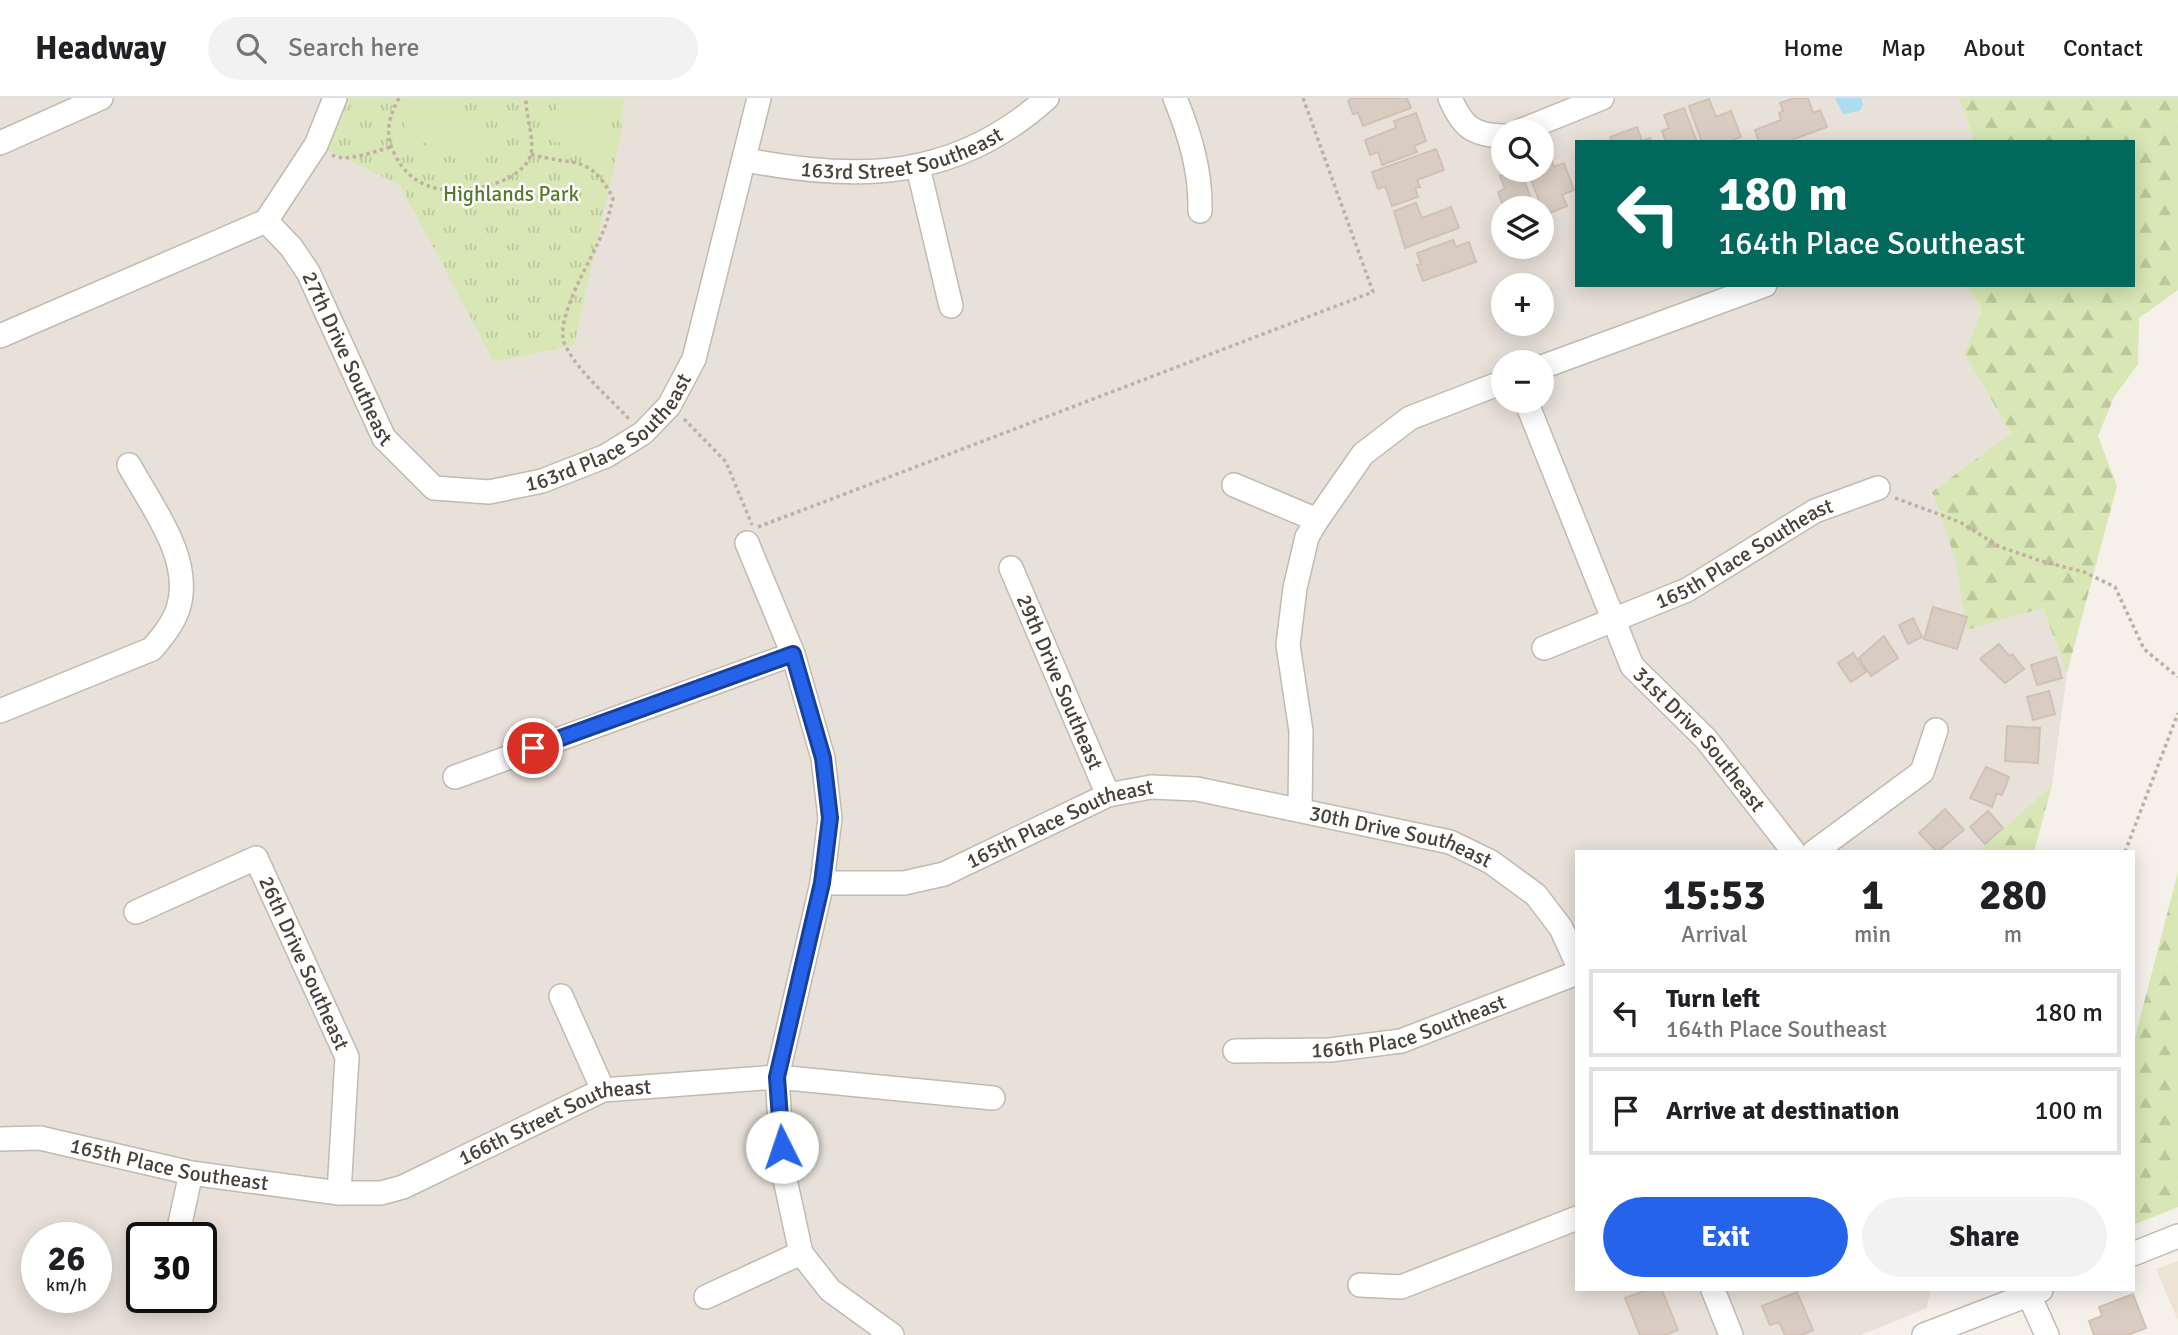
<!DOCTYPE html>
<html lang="en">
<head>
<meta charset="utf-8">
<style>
	body { margin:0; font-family:Signika,sans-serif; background:#f2f2f2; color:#202124; height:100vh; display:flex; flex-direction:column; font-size:26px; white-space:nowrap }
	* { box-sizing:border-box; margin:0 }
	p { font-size:23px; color:#757577 }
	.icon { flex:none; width:38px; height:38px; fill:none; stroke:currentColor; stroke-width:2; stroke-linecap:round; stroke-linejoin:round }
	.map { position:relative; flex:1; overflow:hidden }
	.side { position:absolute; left:1575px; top:752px; width:560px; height:441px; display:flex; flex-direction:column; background:#fff; border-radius:0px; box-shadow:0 4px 18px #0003 }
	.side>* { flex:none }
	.banner { position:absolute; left:1575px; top:42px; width:560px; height:147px; border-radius:0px; box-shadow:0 4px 18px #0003; background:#00695c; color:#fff; overflow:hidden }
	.buttons { position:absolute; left:1491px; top:21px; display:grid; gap:14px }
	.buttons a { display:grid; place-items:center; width:63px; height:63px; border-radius:50%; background:#fff; box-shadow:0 4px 18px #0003; font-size:35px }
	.speed { position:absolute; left:21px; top:1124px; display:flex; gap:14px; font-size:35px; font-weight:700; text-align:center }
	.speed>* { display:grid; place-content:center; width:91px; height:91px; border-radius:50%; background:#fff; box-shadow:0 4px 18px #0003; line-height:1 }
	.speed small { font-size:18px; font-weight:400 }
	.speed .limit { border:4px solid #111; border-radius:10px; background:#fff; color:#111 }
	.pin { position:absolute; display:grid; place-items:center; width:60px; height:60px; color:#fff; margin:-30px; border:4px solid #fff; border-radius:50%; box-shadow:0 2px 7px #0007 }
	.me { position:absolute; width:77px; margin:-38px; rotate:356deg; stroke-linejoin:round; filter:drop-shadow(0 0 5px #0008) }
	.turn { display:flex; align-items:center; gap:24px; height:147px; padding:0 28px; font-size:32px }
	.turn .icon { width:91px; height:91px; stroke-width:2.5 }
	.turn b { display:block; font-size:49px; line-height:60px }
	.eta { display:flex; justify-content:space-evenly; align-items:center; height:119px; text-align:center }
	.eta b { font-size:42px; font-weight:800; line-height:49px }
	.button { display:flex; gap:14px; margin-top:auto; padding:14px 28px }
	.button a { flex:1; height:80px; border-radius:42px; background:#2563eb; color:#fff; font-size:28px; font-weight:800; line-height:80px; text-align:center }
	.button a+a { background:#f2f2f2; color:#202124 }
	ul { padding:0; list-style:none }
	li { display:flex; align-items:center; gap:21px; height:88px; margin:0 14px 10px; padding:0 14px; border:4px solid #e0e0e0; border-radius:0px }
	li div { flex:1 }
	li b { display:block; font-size:26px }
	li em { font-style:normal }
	header { display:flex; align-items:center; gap:42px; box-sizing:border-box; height:98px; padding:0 35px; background:#fff; border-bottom:2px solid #e0e0e0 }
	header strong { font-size:33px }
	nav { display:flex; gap:38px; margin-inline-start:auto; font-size:24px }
	.search { width:490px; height:63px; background:#f2f2f2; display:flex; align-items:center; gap:18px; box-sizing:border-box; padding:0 24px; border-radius:38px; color:#757577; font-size:26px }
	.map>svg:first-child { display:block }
	.residential { fill:#e8e1d9; fill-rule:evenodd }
	.education { fill:#ede3d5 }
	.forest { fill:url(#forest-firs) }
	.park { fill:url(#park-tufts) }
	.pitch { fill:#d8e7b5 }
	.water { fill:#a9ddef }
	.building { fill:#d9cdc3; stroke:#d1c1b3; stroke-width:2 }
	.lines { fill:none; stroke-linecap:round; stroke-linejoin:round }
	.minor-casing { stroke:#c3b9b0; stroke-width:26 }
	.path { stroke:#c1b09f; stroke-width:3.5; stroke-dasharray:3.5 3.5; stroke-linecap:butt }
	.minor { stroke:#fff; stroke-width:23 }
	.route-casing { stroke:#184099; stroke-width:18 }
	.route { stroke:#2563eb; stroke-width:12 }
	.labels { text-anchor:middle; stroke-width:5; stroke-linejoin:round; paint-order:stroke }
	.street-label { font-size:21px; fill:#494038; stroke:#fff }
	.park-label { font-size:21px; fill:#567a2d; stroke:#fff }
</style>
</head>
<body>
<header>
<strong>Headway</strong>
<div class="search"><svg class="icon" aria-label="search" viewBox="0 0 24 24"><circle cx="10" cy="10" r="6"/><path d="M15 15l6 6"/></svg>Search here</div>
<nav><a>Home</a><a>Map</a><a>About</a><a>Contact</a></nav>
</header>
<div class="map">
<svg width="2178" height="1237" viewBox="0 0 2178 1237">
	<defs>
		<pattern id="forest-firs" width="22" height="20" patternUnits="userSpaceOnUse" patternTransform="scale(1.75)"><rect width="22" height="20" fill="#d8e7b5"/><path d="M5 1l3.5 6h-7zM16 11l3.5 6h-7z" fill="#bbc79c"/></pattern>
		<pattern id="park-tufts" width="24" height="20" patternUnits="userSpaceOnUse" patternTransform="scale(1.75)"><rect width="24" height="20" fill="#d8e7b5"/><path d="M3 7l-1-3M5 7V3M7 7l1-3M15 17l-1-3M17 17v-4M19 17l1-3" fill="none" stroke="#bbc79c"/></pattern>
	</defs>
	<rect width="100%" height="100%" fill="#f5f0ea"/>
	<!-- residential -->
	<path class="residential" d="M0,0H1959L1975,44H1577V187H1966L1982,212L1964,255L2011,335L1932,395L1957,463L1967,532L2043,510L2067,575L2052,687L1978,754H1577V1192H1930L1927,1210L1861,1237H0ZM1503,33H1542V72H1503ZM1503,110H1542V149H1503ZM1503,187H1542V226H1503ZM1503,264H1542V303H1503ZM37,1139H96V1199H37ZM142,1139H201V1199H142Z"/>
	<!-- education -->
	<path class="education" d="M2178,1163V1222L2156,1171Z"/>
	<!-- forest -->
	<path class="forest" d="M1959,0H2178V192L2139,220L2138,266L2114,299L2098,338L2117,388L2067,575L2043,510L1967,532L1956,463L1932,394L2011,335L1964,255L1982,212L1966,187H2133V44H1975Z
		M2052,687L2034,754H1978Z
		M2178,774V1109L2133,1127V947Z"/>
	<!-- park -->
	<path class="park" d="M335,0H624L621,37L574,247L494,264L400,87L316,47Z"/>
	<!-- pitch -->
	<path class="pitch" d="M419,0H429L486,29L467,67L402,33Z
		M558,0H611L606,49L553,44Z"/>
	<!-- water -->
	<path class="water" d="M1835,0H1861L1863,7L1859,13L1843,16Z"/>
	<!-- building -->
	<path class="building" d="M1351,0H1407L1411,10L1363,28L1358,15L1353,16L1348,3Z
		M1794,0H1808L1813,15L1820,12L1827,29L1786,44H1759L1755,32L1781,22L1779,15L1783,13L1780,5Z
		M1709,1L1716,19L1731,13L1741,39L1727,44H1702L1689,8Z
		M1684,10L1697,44H1666L1662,33L1669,30L1664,17Z
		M1416,15L1426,43L1414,48L1417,54L1382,67L1378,54L1370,57L1365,42L1396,30L1394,23Z
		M1637,29L1642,43L1650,40L1652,44H1612L1610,39Z
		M1436,51L1444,72L1417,82L1420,89L1415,90L1418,99L1392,108L1385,88L1378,91L1372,74Z
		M1551,62L1554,69L1564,65L1574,92L1562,97L1567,108L1545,117L1527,72H1542V66Z
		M1520,72L1535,110H1504L1498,94L1505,91L1500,78Z
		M1416,105L1422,120L1451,109L1459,130L1405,150L1394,113Z
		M1453,142L1456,149L1469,144L1476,164L1423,183L1417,167L1421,166L1417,155Z
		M1933,509L1967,519L1957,551L1924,541Z
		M1913,520L1922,539L1908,546L1899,527Z
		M1884,538L1898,560L1871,578L1859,560Z
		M1999,546L2009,558L2012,556L2024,571L2005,585L1980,561Z
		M1853,555L1866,574L1851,584L1838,565Z
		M2056,559L2062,580L2037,587L2031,567Z
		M2049,593L2055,616L2033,622L2027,599Z
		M2007,628L2040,630L2038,665L2005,663Z
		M1986,669L2009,679L2002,697L1997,695L1992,709L1970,700Z
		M1945,711L1964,732L1937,754L1919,735Z
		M1988,713L2003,730L1985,746L1970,729Z
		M1647,1192H1662L1678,1232L1665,1237H1640L1625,1200Z
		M1797,1194L1813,1232L1802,1237H1785L1779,1224L1770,1227L1762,1208Z
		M2133,1196L2146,1230L2128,1237H2094L2089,1223L2102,1218L2099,1209Z"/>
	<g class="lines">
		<defs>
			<g id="minor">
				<path d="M1175,0C1190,37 1201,73 1200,113"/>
				<path d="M1450,0C1462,28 1472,37 1503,38"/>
				<path d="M1520,33L1602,0"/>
				<path d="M0,45L101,0"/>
				<path id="s1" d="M746,62C859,84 956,82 1047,0"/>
				<path d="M918,69L951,208"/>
				<path id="s2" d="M266,123L291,149L308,174L384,340L434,390L489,394L542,383L606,358L643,335L669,308L694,261L759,0"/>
				<path d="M0,238L266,123L316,47L335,0"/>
				<path d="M1542,269L1765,187"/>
				<path id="s3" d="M1526,303L1632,568L1706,641L1794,754"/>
				<path d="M1234,387L1317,422L1363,356L1410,320L1503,284"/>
				<path d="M747,445L793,556L823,660L830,720L822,785L777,979L783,1072L801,1155L830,1192L892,1237"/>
				<path id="s4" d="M1011,470L1108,697"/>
				<path id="s5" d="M1544,550L1687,492L1815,413L1878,390"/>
				<path d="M0,613L152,551C162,539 173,526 178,511C194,461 151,408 129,367"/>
				<path d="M455,679L793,556"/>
				<path d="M1300,711L1301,633L1288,547L1295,490L1307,439L1317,422"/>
				<path d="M1814,754L1922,674L1936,632"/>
				<path id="s6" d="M822,785H904L944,776L1108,697L1151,689L1197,691L1450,744L1491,764L1536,797L1561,830L1577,865"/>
				<path id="s7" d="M136,814L256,760L347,959L339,1095"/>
				<path d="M561,898L603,992"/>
				<path id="s8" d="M1235,953L1330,952L1401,943L1577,875"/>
				<path id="s9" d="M0,1041L40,1040L191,1075L339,1095H381L403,1089L603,992L777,979L993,1000"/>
				<path d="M177,1139L191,1075"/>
				<path d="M2133,1156L2178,1138"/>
				<path d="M1360,1187L1401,1189L1577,1120"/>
				<path d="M1713,1192L1731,1237"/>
				<path d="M2029,1197L2047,1237"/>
				<path d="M706,1199L801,1155"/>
				<path d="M1924,1237L2041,1192"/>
			</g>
		</defs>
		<!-- minor casing -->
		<use href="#minor" class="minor-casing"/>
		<!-- path -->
		<path class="path" d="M399,0C389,19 384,35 394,55C402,71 411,81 428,88C455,98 517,89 530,59C536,43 525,17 526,0
			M531,56C572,69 589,54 613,100C610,112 607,125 602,136C592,161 553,222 565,247C579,275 608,298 629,321
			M332,57C347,65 375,53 391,49
			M684,321L726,364L752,427
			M1895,400L1960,424L1998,448L2041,463L2084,474L2115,489L2144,551L2178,579
			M758,429L1373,194L1303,0
			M2125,754L2178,615"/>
		<!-- minor -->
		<use href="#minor" class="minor"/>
	</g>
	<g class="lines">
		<defs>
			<path id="route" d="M533,650L793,556L823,660L830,720L822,785L777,979L782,1049"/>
		</defs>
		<!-- route casing -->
		<use href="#route" class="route-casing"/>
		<!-- route -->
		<use href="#route" class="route"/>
	</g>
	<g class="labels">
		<!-- street labels -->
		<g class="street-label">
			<text dy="7" stroke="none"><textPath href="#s1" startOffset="159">163rd Street Southeast</textPath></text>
			<text dy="7" stroke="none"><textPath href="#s2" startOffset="161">27th Drive Southeast</textPath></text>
			<text dy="7" stroke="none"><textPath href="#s2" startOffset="513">163rd Place Southeast</textPath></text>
			<text dy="7" stroke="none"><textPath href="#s5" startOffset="222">165th Place Southeast</textPath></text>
			<text dy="7" stroke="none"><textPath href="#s4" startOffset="124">29th Drive Southeast</textPath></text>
			<text dy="7" stroke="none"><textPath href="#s3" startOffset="385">31st Drive Southeast</textPath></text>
			<text dy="7" stroke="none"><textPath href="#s6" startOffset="250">165th Place Southeast</textPath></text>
			<text dy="7" stroke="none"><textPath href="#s6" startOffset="604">30th Drive Southeast</textPath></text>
			<text dy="7" stroke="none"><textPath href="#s7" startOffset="247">26th Drive Southeast</textPath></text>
			<text dy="7" stroke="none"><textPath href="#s8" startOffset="177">166th Place Southeast</textPath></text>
			<text dy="7" stroke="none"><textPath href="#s9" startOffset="576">166th Street Southeast</textPath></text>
			<text dy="7" stroke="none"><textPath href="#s9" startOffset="172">165th Place Southeast</textPath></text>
		</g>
		<!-- park labels -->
		<g class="park-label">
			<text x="511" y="103">Highlands Park</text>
		</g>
	</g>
</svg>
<div class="buttons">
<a><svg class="icon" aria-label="search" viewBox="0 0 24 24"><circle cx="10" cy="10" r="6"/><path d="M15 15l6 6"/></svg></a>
<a><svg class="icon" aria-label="layers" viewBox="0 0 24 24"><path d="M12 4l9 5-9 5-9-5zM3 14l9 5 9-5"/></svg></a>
<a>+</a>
<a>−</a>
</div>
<div class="speed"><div>26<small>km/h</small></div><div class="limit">30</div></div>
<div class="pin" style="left:533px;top:650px;background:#d93025"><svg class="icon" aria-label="arrive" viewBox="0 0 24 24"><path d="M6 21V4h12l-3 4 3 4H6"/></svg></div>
<svg class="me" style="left:782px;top:1049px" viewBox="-20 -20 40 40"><circle r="19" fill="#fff"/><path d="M0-13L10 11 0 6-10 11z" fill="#2563eb"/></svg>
<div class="banner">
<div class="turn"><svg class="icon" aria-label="left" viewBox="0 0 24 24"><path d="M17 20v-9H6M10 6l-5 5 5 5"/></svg><div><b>180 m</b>164th Place Southeast</div></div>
</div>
<section class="side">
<div class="eta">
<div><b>15:53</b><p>Arrival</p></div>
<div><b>1</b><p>min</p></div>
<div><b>280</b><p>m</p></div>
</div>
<ul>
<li><svg class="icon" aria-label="left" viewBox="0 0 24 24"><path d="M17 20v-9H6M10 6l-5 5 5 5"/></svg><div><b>Turn left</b><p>164th Place Southeast</p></div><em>180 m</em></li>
<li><svg class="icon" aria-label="arrive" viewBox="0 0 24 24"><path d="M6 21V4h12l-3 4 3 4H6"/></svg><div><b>Arrive at destination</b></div><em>100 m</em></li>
</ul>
<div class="button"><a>Exit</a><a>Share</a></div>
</section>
</div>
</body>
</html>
